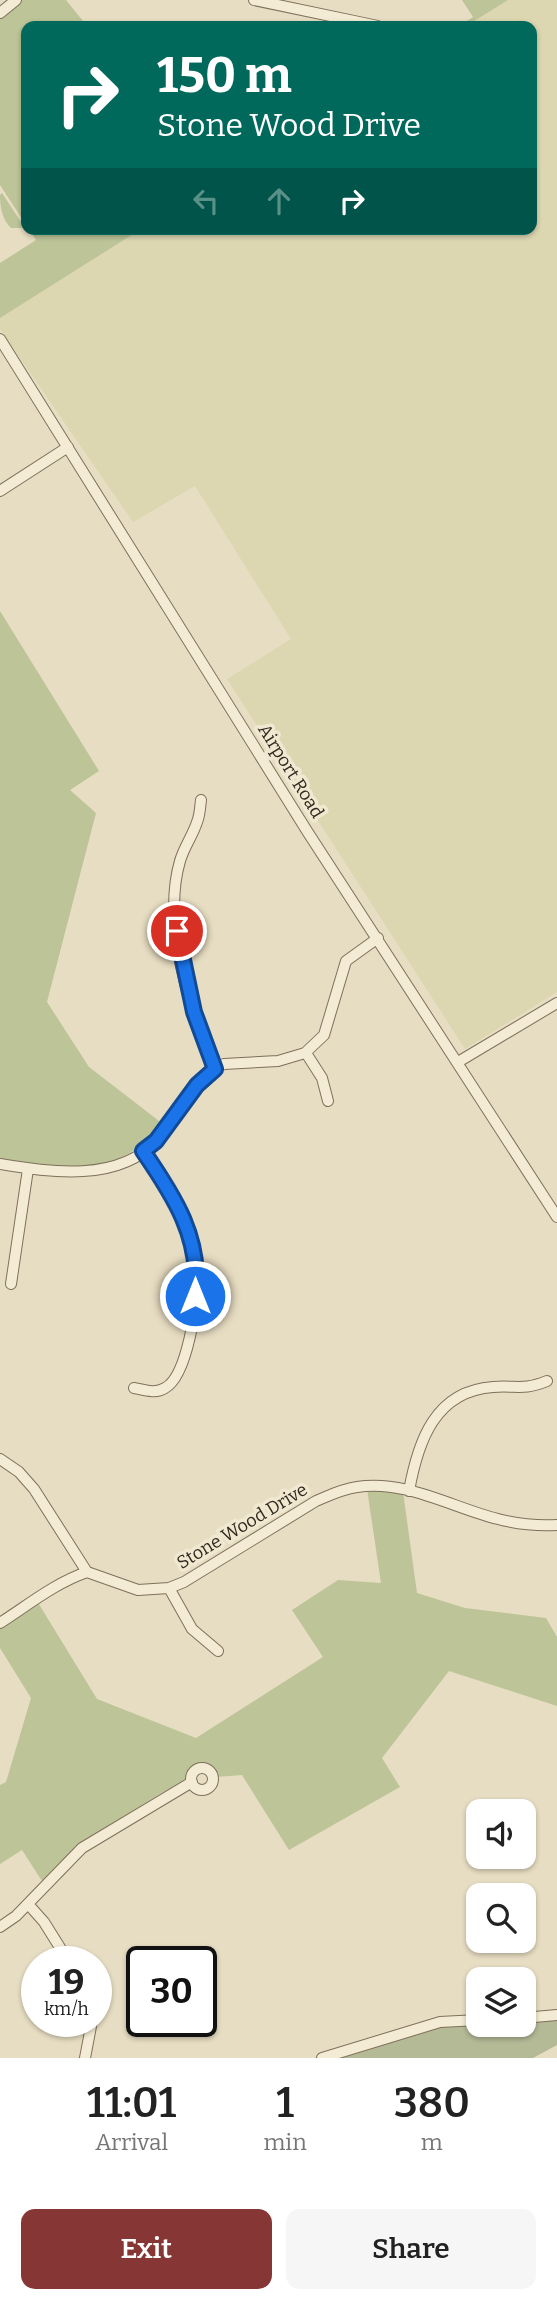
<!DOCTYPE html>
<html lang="en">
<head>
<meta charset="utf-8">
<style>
	body { margin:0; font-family:Bitter,serif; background:#f6f6f6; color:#222; height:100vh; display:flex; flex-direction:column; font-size:26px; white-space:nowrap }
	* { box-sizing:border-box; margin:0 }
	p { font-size:23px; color:#767676 }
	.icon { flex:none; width:38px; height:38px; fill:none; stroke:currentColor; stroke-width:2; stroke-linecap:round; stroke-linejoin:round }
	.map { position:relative; height:2058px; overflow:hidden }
	.side { display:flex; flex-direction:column; background:#fff; flex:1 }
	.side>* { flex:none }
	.banner { position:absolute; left:21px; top:21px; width:516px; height:214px; border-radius:14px; box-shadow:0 2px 5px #0004; background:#00695c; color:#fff; overflow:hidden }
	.controls { position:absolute; left:466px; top:1799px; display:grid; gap:14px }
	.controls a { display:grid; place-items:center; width:70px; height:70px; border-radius:14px; background:#fff; box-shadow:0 2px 5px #0004; font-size:35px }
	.speed { position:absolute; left:21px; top:1946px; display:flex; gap:14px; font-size:35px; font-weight:700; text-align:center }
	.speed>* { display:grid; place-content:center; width:91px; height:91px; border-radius:50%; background:#fff; box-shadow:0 2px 5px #0004; line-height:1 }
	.speed small { font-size:18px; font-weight:400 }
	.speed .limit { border:4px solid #111; border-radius:10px; background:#fff; color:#111 }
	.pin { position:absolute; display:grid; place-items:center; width:60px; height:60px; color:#fff; margin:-30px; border:4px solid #fff; border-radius:50%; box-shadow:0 2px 7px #0007 }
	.me { position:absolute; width:77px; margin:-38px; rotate:0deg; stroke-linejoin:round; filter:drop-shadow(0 0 5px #0008) }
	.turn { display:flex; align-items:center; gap:24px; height:147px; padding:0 21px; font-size:32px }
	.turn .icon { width:91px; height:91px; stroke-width:2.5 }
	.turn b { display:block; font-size:49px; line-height:60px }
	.lanes { display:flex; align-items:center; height:66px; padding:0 21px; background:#0003; justify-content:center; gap:35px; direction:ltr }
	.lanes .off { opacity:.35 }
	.eta { display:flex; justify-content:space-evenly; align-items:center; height:119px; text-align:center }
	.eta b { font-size:42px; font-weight:600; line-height:49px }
	.cta { display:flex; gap:14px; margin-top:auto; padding:14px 21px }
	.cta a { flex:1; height:80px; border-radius:14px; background:#863634; color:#fff; font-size:28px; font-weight:600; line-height:80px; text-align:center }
	.cta a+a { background:#f6f6f6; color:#222 }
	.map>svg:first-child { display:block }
	.farmland { fill:#dcd6b1 }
	.green { fill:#bdc498 }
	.cemetery { fill:#b4b996 }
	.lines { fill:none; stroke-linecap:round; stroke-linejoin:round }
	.minor-casing { stroke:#7f705c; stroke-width:12 }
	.minor { stroke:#f3ebd4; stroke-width:10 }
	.route-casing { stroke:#114b97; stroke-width:18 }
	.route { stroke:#1a73e8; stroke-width:12 }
	.labels { text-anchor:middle; stroke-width:7; stroke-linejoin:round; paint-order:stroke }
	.street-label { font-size:18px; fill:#31281e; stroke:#f0e8d1 }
</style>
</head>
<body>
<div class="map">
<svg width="557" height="2058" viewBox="0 0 557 2058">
	<rect width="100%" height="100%" fill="#e7ddc2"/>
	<!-- farmland -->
	<path class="farmland" d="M503,0H557V992L465,1049L227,679L291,639L195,486L133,522L0,329V317L137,229H532V26H459Z"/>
	<!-- green -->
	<path class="green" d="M20,0H66L87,26H26V225L0,185V16Z
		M462,0H508L466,26H459L473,17Z
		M2,193L25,228H11C2,219 0,207 0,195Z
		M29,229H141L0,318V263L36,240Z
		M0,611L99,771L70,790L96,813L47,1002L89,1067L163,1124C119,1179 62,1169 0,1159Z
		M367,1489L403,1492L417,1593L465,1608L546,1618L557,1637V1706L449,1671L382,1758L400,1787L289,1850L242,1775L216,1777L212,1769L200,1764L192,1768L187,1780L163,1792L80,1843L42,1881L22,1850L0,1864V1785L6,1782L31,1698L0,1648V1626L37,1601L97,1699L196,1738L323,1657L292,1610L338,1580L381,1583Z"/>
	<!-- cemetery -->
	<path class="cemetery" d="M557,2015V2045L533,2058H329L440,2022L523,2025V2018Z"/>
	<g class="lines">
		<defs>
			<path id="minor" d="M254,0L378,26
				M0,13L16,0
				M0,339L307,831L557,1217
				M0,491L68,447
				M201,800C200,807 200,815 197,822C193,835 184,847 180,861C162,922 189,1012 215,1069
				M306,1053L322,1078L328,1101
				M458,1062L557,1003
				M0,1164C50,1172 119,1183 157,1140C165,1130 172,1119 179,1109C191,1092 204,1072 224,1064L278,1061L305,1053L324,1035L346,961L378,938
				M11,1284L28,1169
				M134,1388C144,1390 156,1394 165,1388C188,1376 197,1302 198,1278C198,1263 194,1243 190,1230C181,1201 160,1175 143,1151
				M0,1459L19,1472L34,1489L87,1572L138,1590L169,1588L184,1582L316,1501C330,1495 342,1489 357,1487C405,1479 453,1508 498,1519C517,1524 538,1526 557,1525
				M409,1491C418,1441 435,1391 493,1387C517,1385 522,1391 547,1381
				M169,1588L192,1629L218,1651
				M0,1623C28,1605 55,1583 87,1572
				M191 1779a11 11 0 1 1 22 0a11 11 0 1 1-22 0Z
				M28,1904L44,1922L69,1962
				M0,1927L16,1916L82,1848L192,1782
				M523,2018L557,2015
				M85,2058L92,2021
				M322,2058L440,2022L478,2020"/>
		</defs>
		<!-- minor casing -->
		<use href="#minor" class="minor-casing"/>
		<!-- minor -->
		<use href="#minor" class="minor"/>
	</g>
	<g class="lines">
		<defs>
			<path id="route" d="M177,931L194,1012L215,1069L197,1085L156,1141L143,1151C174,1196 202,1239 195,1296"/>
		</defs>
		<!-- route casing -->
		<use href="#route" class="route-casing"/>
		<!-- route -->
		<use href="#route" class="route"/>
	</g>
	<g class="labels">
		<!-- street labels -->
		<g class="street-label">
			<text transform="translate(291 771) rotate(58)" y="6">Airport Road</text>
			<text transform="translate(242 1526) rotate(-31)" y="6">Stone Wood Drive</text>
		</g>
	</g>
</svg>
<div class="controls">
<a><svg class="icon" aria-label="sound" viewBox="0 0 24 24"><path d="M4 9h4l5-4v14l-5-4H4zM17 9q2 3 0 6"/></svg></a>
<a><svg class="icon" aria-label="search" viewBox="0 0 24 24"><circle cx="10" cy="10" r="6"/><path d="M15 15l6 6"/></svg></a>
<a><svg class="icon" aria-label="layers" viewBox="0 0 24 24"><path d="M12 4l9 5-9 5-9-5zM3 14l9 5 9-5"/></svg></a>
</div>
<div class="speed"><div>19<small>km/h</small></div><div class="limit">30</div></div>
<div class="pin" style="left:177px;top:931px;background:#d93025"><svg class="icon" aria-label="arrive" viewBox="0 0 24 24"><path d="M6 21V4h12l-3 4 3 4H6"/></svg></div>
<svg class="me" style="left:195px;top:1296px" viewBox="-20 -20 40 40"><circle r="17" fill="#1a73e8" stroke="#fff" stroke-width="3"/><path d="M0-11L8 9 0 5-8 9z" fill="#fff"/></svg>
<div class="banner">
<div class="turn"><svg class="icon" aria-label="right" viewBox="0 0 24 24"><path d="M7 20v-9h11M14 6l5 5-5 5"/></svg><div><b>150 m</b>Stone Wood Drive</div></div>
<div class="lanes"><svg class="icon off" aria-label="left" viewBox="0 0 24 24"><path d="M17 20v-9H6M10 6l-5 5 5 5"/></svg><svg class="icon off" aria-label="ahead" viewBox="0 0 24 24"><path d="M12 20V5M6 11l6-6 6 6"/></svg><svg class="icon" aria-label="right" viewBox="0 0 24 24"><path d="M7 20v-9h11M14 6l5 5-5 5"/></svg></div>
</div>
</div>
<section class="side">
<div class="eta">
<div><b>11:01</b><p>Arrival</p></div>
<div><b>1</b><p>min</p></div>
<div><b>380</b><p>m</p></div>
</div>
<div class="cta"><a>Exit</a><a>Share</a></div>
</section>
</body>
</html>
